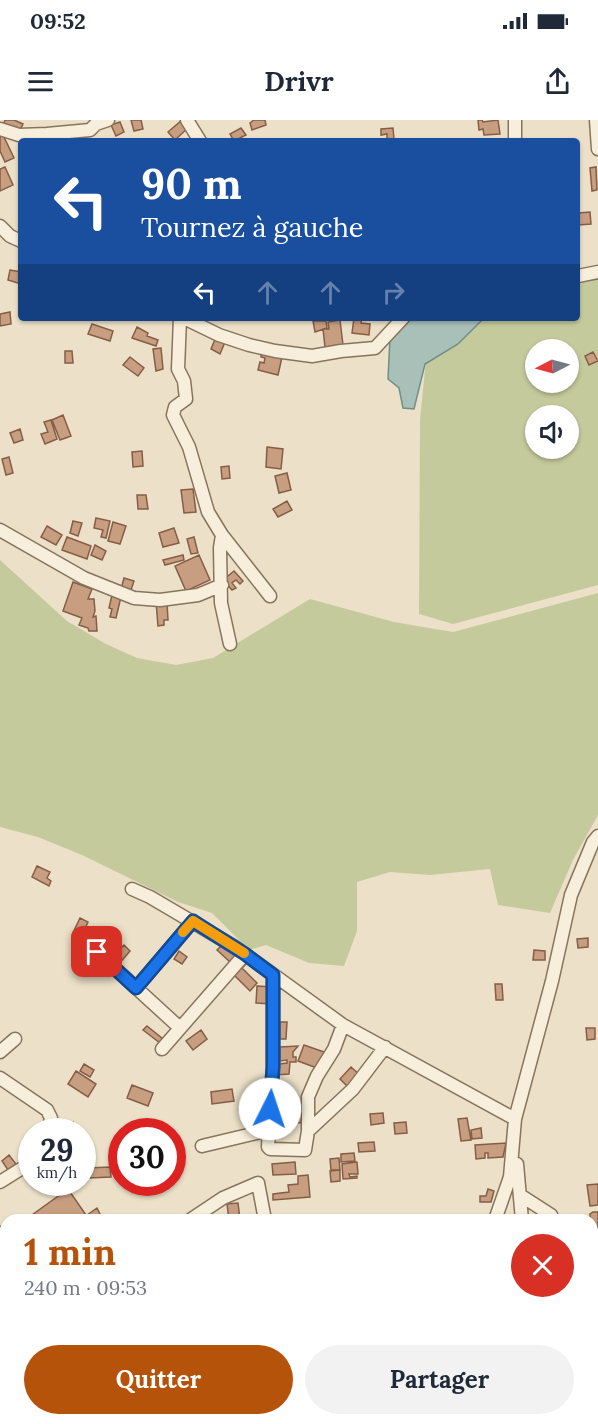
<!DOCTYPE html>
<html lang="fr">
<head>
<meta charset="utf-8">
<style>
	body { margin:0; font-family:Lora,serif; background:#f2f2f3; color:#1f2937; height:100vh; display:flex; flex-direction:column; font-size:22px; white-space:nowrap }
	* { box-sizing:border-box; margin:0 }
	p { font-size:20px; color:#747a83 }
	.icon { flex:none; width:33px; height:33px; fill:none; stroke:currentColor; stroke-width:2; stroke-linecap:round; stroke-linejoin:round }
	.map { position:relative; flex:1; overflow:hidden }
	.details { position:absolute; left:0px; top:1094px; width:598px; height:212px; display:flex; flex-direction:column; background:#fff; border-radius:18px 18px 0 0; box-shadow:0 2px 4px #0004 }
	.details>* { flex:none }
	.guide { position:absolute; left:18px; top:18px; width:562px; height:183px; border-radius:6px; box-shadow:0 2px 4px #0004; background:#1a4fa0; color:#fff; overflow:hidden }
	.needle { width:39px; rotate:264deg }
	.controls { position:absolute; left:525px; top:219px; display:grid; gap:12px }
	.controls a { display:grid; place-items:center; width:54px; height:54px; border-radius:50%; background:#fff; box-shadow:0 2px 4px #0004; font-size:30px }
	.speed { position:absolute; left:18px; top:998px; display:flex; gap:12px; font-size:30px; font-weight:700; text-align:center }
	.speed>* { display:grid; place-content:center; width:78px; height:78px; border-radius:50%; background:#fff; box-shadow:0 2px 4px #0004; line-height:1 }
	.speed small { font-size:15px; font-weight:400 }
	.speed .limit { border:9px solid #d22; background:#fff; color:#111 }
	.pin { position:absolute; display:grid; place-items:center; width:51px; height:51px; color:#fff; margin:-26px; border-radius:12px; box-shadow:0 3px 9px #0006 }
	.me { position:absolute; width:66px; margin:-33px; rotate:4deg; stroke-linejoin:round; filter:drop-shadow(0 0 4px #0008) }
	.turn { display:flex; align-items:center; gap:21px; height:126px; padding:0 24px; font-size:27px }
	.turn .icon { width:78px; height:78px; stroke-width:2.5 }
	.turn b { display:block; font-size:42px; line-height:51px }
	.lanes { display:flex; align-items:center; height:57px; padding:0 24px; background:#0003; justify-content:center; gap:30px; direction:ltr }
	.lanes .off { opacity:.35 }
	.round { display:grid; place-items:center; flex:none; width:63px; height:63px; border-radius:32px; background:#f2f2f3 }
	.headline { display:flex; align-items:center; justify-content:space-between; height:102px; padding:0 24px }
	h1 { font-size:36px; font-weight:800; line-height:45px; color:#b45309 }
	.cta { display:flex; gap:12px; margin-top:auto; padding:12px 24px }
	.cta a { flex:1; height:69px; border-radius:36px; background:#b45309; color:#fff; font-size:24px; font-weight:800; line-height:69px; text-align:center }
	.cta a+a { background:#f2f2f3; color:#1f2937 }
	.status { display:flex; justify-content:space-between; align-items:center; height:42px; padding:0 30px; background:#fff; direction:ltr }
	.status svg { height:16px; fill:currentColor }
	header { display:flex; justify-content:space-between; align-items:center; height:78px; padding:0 24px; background:#fff; font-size:27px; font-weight:800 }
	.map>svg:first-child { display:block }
	.green { fill:#c5ca9c; fill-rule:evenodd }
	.water { fill:#a9c0b9; stroke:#708f87; stroke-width:1.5 }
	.building { fill:#c89e81; stroke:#855e45; stroke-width:1.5 }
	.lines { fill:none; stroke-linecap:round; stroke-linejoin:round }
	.minor-casing { stroke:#87745e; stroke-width:15 }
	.minor { stroke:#f7efdb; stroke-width:12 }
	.route-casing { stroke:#114b97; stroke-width:15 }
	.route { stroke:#1a73e8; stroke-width:10 }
	.slow { stroke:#f59e0b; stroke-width:10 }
</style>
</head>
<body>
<div class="status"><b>09:52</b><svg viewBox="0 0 49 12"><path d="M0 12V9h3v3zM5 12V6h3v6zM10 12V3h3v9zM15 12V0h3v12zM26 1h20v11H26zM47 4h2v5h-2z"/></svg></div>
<header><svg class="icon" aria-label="menu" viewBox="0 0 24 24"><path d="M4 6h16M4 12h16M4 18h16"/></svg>Drivr<svg class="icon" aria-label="share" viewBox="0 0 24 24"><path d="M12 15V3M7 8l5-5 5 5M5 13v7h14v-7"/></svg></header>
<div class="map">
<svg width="598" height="1304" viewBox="0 0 598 1304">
	<rect width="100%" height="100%" fill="#ece1c8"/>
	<!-- green -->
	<path class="green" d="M598,152V465L453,504L419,494L420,300L426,240L471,198H578V159ZM536,230H568V262H536ZM536,296H568V328H536Z
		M0,440L67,501L106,524L137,538L176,545L213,538L310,479L394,502L453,512L598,473V695L573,740L550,793L498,785L490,749L430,755L390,752L357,762V811L344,846L309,843L266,825L249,830L212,793L178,782L82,735L38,717L0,707Z"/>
	<!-- water -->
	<path class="water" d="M413,198H484L458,224L425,244L414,289L403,288L399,268L388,259L390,218Z"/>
	<!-- building -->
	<path class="building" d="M5,0H14L23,4L19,13L3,5Z
		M131,0H141L143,9L134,11Z
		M182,0L188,8L175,20L168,12Z
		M254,0H265L266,5L252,10L250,3Z
		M478,0H482L483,2L498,0L500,14L484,15L483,9L479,10Z
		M120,2L124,12L116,16L111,5Z
		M241,8L246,15L234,21L230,14Z
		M393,8L394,19L387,20V14L381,15V9Z
		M3,15L14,38L5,42L0,31V17Z
		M5,47L13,65L0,71V49Z
		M596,47L597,70L592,71L590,48Z
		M590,92L591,104L579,105L578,93Z
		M10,150L21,152V164L8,160Z
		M10,192L11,204L0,206V194Z
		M354,198H362L361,203L370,204L369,215L352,213Z
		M340,200L343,225L325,227L323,209H329L328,202Z
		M313,201H326L327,208L315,212Z
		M92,204L113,211L110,221L88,214Z
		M137,207L148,213L147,216L158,220L156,226L132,218Z
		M216,217L225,222L220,234L211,229Z
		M161,228L163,249L156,251L153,229Z
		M65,231H72L73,243H65Z
		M593,232L598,241L589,245L585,236Z
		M261,233L282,237L278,255L258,250L260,242L264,243L265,238L261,237Z
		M130,237L144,248L138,256L123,245Z
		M63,295L71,316L60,320L52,300Z
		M51,300L57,319L45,324L41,314L48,312L44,302Z
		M20,309L23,320L14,323L10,313Z
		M267,327L283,329L281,349L266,347Z
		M142,331L143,346L133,347L132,332Z
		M9,337L13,353L6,355L2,339Z
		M229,346L230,358L222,359L221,347Z
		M287,353L291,370L279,373L275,356Z
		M193,369L196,392L184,393L181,370Z
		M137,375H146L148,389H138Z
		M287,381L292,390L278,397L273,389Z
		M96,398L110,401L106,418L101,417L103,410L94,408Z
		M73,401L82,403L78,416L70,413Z
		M113,402L126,406L120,424L108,421Z
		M47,406L62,415L56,425L41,417Z
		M174,408L179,423L163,427L159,413Z
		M67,417L91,426L87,439L62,430Z
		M194,417L198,433L191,434L187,419Z
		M95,425L106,431L102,440L91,435Z
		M183,435L184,440L165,445L163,440Z
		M199,435L210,460L186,471L175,446Z
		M234,451L243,461L240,464L236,460L232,463L236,468L232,470L223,460Z
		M124,458L134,461L130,473L121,469Z
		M73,462L92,469L88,479H94L95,491L93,497L96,496L97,511H89L88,508L79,505L82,498L63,491Z
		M112,475L121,477L116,498L110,497L112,489L109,488Z
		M156,482H167L168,500H164V505L158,506Z
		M37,746L50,752L47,758L51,761L49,766L32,757Z
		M80,798L88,802L80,819L72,815Z
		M588,818V827L578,828L577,819Z
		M225,822L239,835L231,843L217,830Z
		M112,824L119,830L124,825L130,831L119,844L106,832Z
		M534,830L545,831V840H533Z
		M179,831L187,837L182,844L174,839Z
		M241,842L245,845L242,848L257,863L250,871L231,852Z
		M495,864H502L503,880H496Z
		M257,866L273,867L271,884L256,883Z
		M280,902H287L286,919H280Z
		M147,906L163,919L160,923L143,910Z
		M586,908H595V919L587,920Z
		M201,910L207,919L193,930L186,921Z
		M304,925L324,932L317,948L298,941Z
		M298,926L293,932V937H296V942H290L289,954L276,955L279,944L287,943V940L280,941V927Z
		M84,944L94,950L90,957L80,951Z
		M351,947L361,956L347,966L340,959Z
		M76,951L96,964L88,977L68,964Z
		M132,965L153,973L148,986L127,978Z
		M232,969L234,981L212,984L211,972Z
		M304,986L307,1002L297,1003L295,987Z
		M383,993L384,1003L371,1005L370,994Z
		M467,998L471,1020L461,1021L458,999Z
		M73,1002L76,1011H61L60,1007Z
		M406,1002L407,1013L395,1014L394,1003Z
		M481,1008L482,1018L472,1019L471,1010Z
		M374,1022L375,1031L359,1032L358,1023Z
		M506,1023L503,1037L488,1038V1033H485V1038L476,1039L475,1025Z
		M354,1033L355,1041L341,1042V1034Z
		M9,1035L16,1044L8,1050L2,1041Z
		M339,1038L340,1050H331L330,1039Z
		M295,1042L296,1054L273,1055L272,1044Z
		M357,1042L358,1054H349L350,1057L357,1056V1058L343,1059L342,1044Z
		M110,1047L111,1057L89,1058L88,1048Z
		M340,1050V1061L331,1062L330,1051Z
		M308,1055L310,1077L273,1080V1074L289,1072L288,1065L298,1064V1056Z
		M598,1064V1085L590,1086L587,1065Z
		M68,1069L86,1095L79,1100H25Z
		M488,1069L494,1071L491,1082H480V1076H486Z
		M238,1083L240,1099L229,1100L227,1084Z
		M97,1088L103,1100H80Z
		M593,1092H598V1108H594L593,1102L590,1100V1094Z"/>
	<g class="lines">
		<defs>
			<path id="minor" d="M187,0L200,21
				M596,0L598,29
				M0,9L19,15L47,14L90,10L96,4L108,0
				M515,21V0
				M0,106L10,116L21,121
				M578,156L598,152
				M180,198L178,249L184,261L186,279L175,287L173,295L189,327L208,392L222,415L220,428L221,483L230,524
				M184,198L219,215L249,225L275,231L312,236L341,231L375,228L403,198
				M0,410L84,458L134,478L160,480L198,475L222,465
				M222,415L270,476
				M132,769L150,777L235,827L343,905L515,999
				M97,832L180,908
				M136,868L193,801
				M162,929L245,834
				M0,932L15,919
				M0,958L47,990L51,998L48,1011
				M269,1010L268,1027L270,1029L305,1030L308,1011V977L317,956L334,929L343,905
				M308,1011L353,969L385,927
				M202,1026L269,1010L273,947V855
				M517,1044L522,1100
				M0,1062L32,1042
				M520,1075L551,1095L553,1100
				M190,1100L223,1078L258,1063L265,1100
				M495,1100L510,1057L515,999L552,861L571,775L593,722L598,716
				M0,1113L6,1121
				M592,1162L598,1168
				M143,1299L145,1304
				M361,1299L363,1304
				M567,1299L568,1304
				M399,1304L403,1299
				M420,1304L422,1299"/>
		</defs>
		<!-- minor casing -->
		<use href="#minor" class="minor-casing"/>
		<!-- minor -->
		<use href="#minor" class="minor"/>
	</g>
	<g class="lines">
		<defs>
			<path id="route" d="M97,832L136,868L193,801L245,834L273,855V947L270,989"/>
		</defs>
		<!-- route casing -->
		<use href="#route" class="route-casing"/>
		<!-- route -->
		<use href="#route" class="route"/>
		<!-- slow -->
		<path class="slow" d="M183,812L193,801L244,833"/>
	</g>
</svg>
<div class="controls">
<a><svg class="needle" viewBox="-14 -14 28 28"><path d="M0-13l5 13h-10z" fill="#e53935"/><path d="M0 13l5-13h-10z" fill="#747a83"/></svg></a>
<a><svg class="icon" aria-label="sound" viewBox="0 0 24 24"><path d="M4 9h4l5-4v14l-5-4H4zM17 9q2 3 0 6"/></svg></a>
</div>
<div class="speed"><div>29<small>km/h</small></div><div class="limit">30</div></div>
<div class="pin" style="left:97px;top:832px;background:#d93025"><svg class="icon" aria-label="arrive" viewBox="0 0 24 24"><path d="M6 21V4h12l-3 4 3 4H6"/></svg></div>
<svg class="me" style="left:270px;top:989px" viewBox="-20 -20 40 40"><circle r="19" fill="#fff"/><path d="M0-13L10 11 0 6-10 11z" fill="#1a73e8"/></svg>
<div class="guide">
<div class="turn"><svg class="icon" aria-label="left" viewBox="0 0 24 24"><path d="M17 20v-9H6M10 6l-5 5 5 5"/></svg><div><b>90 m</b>Tournez à gauche</div></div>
<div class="lanes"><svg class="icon" aria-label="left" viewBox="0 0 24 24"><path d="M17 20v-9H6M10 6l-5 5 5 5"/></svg><svg class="icon off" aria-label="ahead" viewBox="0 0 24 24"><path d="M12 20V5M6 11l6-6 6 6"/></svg><svg class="icon off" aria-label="ahead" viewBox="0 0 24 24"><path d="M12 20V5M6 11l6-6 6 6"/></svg><svg class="icon off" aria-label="right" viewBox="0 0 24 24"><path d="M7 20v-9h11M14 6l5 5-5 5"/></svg></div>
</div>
<section class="details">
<div class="headline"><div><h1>1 min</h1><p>240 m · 09:53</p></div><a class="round" style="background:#d93025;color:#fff"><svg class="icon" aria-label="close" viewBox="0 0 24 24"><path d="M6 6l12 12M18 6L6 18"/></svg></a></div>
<div class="cta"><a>Quitter</a><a>Partager</a></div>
</section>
</div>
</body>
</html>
